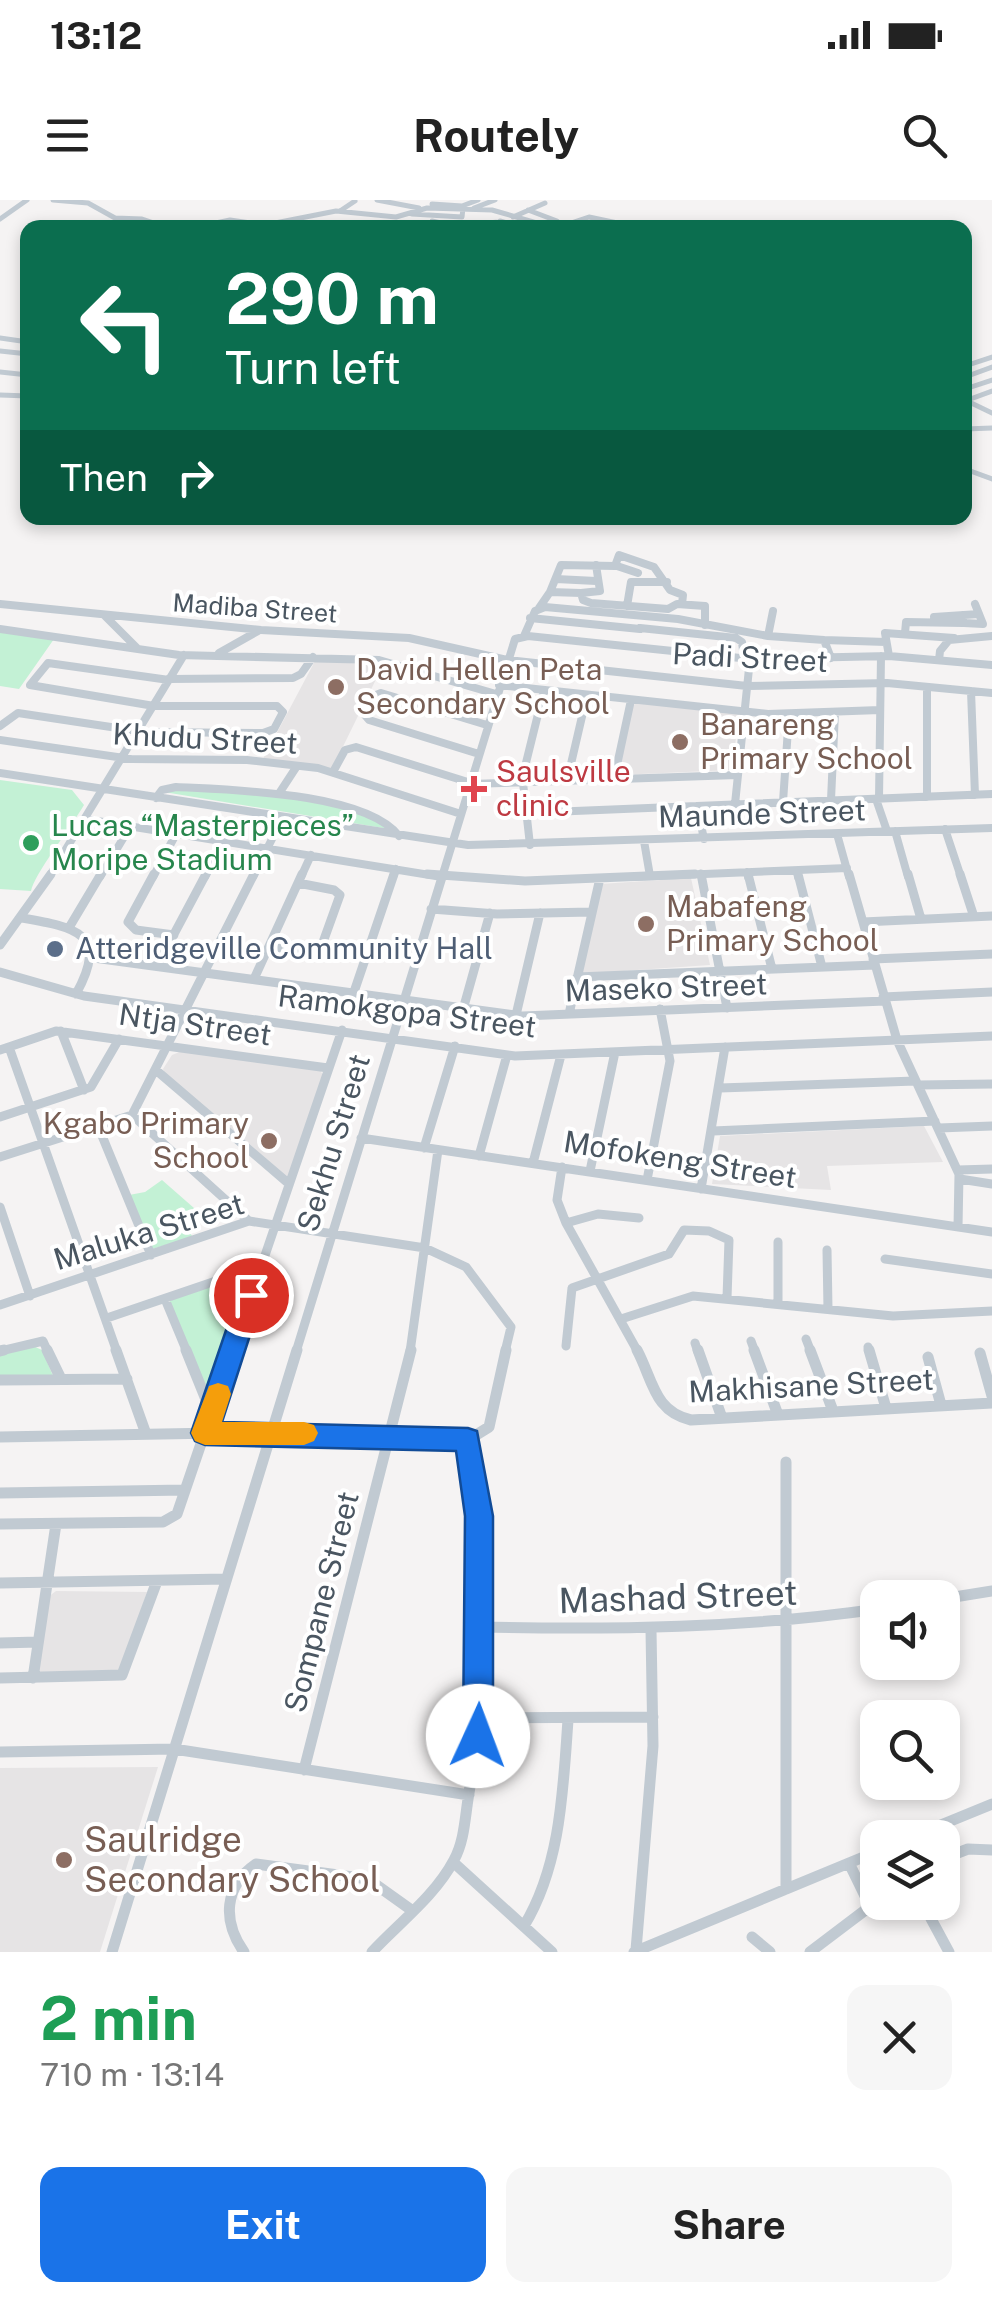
<!DOCTYPE html>
<html lang="en">
<head>
<meta charset="utf-8">
<style>
	body { margin:0; font-family:"Public Sans",sans-serif; background:#f6f6f6; color:#222; height:100vh; display:flex; flex-direction:column; font-size:38px; white-space:nowrap }
	* { box-sizing:border-box; margin:0 }
	p { font-size:32px; color:#767676 }
	.icon { flex:none; width:55px; height:55px; fill:none; stroke:currentColor; stroke-width:2; stroke-linecap:round; stroke-linejoin:round }
	.map { position:relative; height:1752px; overflow:hidden }
	.details { display:flex; flex-direction:column; background:#fff; flex:1 }
	.details>* { flex:none }
	.guide { position:absolute; left:20px; top:20px; width:952px; height:305px; border-radius:20px; box-shadow:0 5px 15px #0003; background:#0b6e4f; color:#fff; overflow:hidden }
	.tools { position:absolute; left:860px; top:1380px; display:grid; gap:20px }
	.tools a { display:grid; place-items:center; width:100px; height:100px; border-radius:20px; background:#fff; box-shadow:0 5px 15px #0003; font-size:50px }
	.pin { position:absolute; display:grid; place-items:center; width:85px; height:85px; color:#fff; margin:-42px; border:5px solid #fff; border-radius:50%; box-shadow:0 2px 10px #0007 }
	.me { position:absolute; width:110px; margin:-55px; rotate:2deg; stroke-linejoin:round; filter:drop-shadow(0 0 8px #0008) }
	.turn { display:flex; align-items:center; gap:35px; height:210px; padding:0 40px; font-size:45px }
	.turn .icon { width:130px; height:130px; stroke-width:2.5 }
	.turn b { display:block; font-size:70px; line-height:85px }
	.then { display:flex; align-items:center; height:95px; padding:0 40px; background:#0003; gap:20px; font-size:38px }
	.round { display:grid; place-items:center; flex:none; width:105px; height:105px; border-radius:20px; background:#f6f6f6 }
	.head { display:flex; align-items:center; justify-content:space-between; height:170px; padding:0 40px }
	h1 { font-size:60px; font-weight:700; line-height:75px; color:#1e9e55 }
	.action { display:flex; gap:20px; margin-top:auto; padding:20px 40px }
	.action a { flex:1; height:115px; border-radius:20px; background:#1a73e8; color:#fff; font-size:40px; font-weight:700; line-height:115px; text-align:center }
	.action a+a { background:#f6f6f6; color:#222 }
	.status { display:flex; justify-content:space-between; align-items:center; height:70px; padding:0 50px; background:#fff; direction:ltr }
	.status svg { height:28px; fill:currentColor }
	header { display:flex; justify-content:space-between; align-items:center; height:130px; padding:0 40px; background:#fff; font-size:45px; font-weight:700 }
	.map>svg:first-child { display:block }
	.education { fill:#e6e4e5 }
	.green { fill:#c3f1d5 }
	.lines { fill:none; stroke-linecap:round; stroke-linejoin:round }
	.minor-far3 { stroke:#c1cad2; stroke-width:5 }
	.minor-far2 { stroke:#c1cad2; stroke-width:8 }
	.minor-far1 { stroke:#c1cad2; stroke-width:9 }
	.minor { stroke:#c1cad2; stroke-width:11 }
	.route { fill:#1a73e8; stroke:#114b97; stroke-width:2.5 }
	.slow { fill:#f59e0b }
	.education-dot { fill:#8d6e63; stroke:#fff; stroke-width:4 }
	.health-dot { fill:#e0444e; stroke:#fff; stroke-width:4 }
	.leisure-dot { fill:#2e9e5b; stroke:#fff; stroke-width:4 }
	.service-dot { fill:#5c6f8a; stroke:#fff; stroke-width:4 }
	.labels { text-anchor:middle; stroke-width:8; stroke-linejoin:round; paint-order:stroke }
	.far-street-label { font-size:25px; fill:#4a5661; stroke:#fff }
	.street-label { font-size:30px; fill:#4a5661; stroke:#fff }
	.education-label { font-size:30px; fill:#785e54; stroke:#fff; text-anchor:start }
	.health-label { font-size:30px; fill:#be3a42; stroke:#fff; text-anchor:start }
	.leisure-label { font-size:30px; fill:#27864d; stroke:#fff; text-anchor:start }
	.service-label { font-size:30px; fill:#4e5e75; stroke:#fff; text-anchor:start }
	.near-street-label { font-size:35px; fill:#4a5661; stroke:#fff }
	.near-education-label { font-size:35px; fill:#785e54; stroke:#fff; text-anchor:start }
</style>
</head>
<body>
<div class="status"><b>13:12</b><svg viewBox="0 0 49 12"><path d="M0 12V9h3v3zM5 12V6h3v6zM10 12V3h3v9zM15 12V0h3v12zM26 1h20v11H26zM47 4h2v5h-2z"/></svg></div>
<header><svg class="icon" aria-label="menu" viewBox="0 0 24 24"><path d="M4 6h16M4 12h16M4 18h16"/></svg>Routely<svg class="icon" aria-label="search" viewBox="0 0 24 24"><circle cx="10" cy="10" r="6"/><path d="M15 15l6 6"/></svg></header>
<div class="map">
<svg width="992" height="1752" viewBox="0 0 992 1752">
	<rect width="100%" height="100%" fill="#f5f3f3"/>
	<!-- education -->
	<path class="education" d="M315,461L383,465L332,569L263,559Z
		M638,503L739,514L732,570L618,575L633,505Z
		M691,678L710,765L579,774L600,684Z
		M182,851L320,870L323,875L288,976L282,978L167,878L163,869L172,855Z
		M924,926L943,962L827,966L831,990L712,984L720,936Z
		M56,1391L147,1392L121,1470L35,1472L48,1397Z
		M158,1567L100,1752H0V1568Z"/>
	<!-- green -->
	<path class="green" d="M0,432L54,439L19,489L0,486Z
		M0,580L72,590L84,605C69,630 34,675 31,691L0,689Z
		M179,589L312,599L391,625L389,629L164,592Z
		M162,980L202,1015L185,1027L193,1037L152,1049L129,995L145,992Z
		M224,1081L230,1093L246,1096L210,1202L169,1099Z
		M33,1146L42,1150L53,1176L0,1177V1153Z"/>
	<g class="lines">
		<!-- minor-far3 -->
		<path class="minor-far3" d="M53,0L88,3L115,18L142,19L169,28
			M377,0L419,8
			M432,4L462,6L478,0
			M474,8L495,0
			M528,10L557,21L551,27
			M340,11L355,1
			M412,14L462,17L463,8
			M513,17L545,3
			M0,19L27,0
			M432,21L454,26
			M500,21L524,28
			M298,24L323,28
			M452,26L499,22
			M192,28L230,20L265,25L336,11L396,17L427,8L492,10L554,28
			M589,28L571,23L589,17L641,28
			M0,138L28,142
			M0,151L28,154
			M965,166L992,157
			M0,172L28,175
			M965,177L992,167
			M965,189L992,180
			M0,195L28,196
			M965,200L992,213
			M965,201L992,191
			M965,229L992,228
			M965,269L992,279"/>
		<!-- minor-far2 -->
		<path class="minor-far2" d="M617,366L638,373
			M556,379L596,381
			M550,392L561,365L615,366L619,355L654,367L670,390L683,395L682,404
			M581,393L600,391L596,365
			M0,404L261,430L409,438L507,460L747,486L887,483L992,493
			M627,406L631,382H667
			M539,408L550,392L581,393L583,400L591,403L668,409L677,404L705,406V425
			M105,416L137,448
			M934,417L979,414
			M530,418L640,429
			M964,423L983,424L975,404
			M640,428L736,438L742,442L744,459
			M0,429L179,455L379,460L496,494
			M905,433L906,422L963,423V415
			M524,436L535,411L545,407L678,419L768,436L824,440L831,458
			M768,436L773,411
			M824,440L886,442
			M219,453L258,431
			M889,456L885,433L954,438
			M939,460L940,451L949,440L992,436
			M169,479L293,478L301,474L313,457
			M499,485L768,514L880,510
			M927,487V597
			M971,491L975,595
			M0,526L18,513L144,532L263,533L274,529L283,512L277,506H154L30,485L48,463L169,480
			M0,540L131,559L247,560L318,568L461,614
			M479,554L369,520L363,513L371,497L381,493L487,525
			M333,572L345,550L356,547L471,583
			M0,573L468,645L992,628
			M614,579L631,500
			M567,581L587,495
			M521,583L544,490
			M523,583L530,645
			M471,584L737,575
			M280,592L297,566
			M156,598L162,590L176,587C230,590 365,592 399,636
			M876,599L887,631
			M879,599L881,456
			M831,600L835,512
			M783,602L789,514
			M735,604L750,459
			M697,606L704,639
			M526,613L992,594
			M85,619L442,677
			M945,629L961,677
			M895,631L908,677
			M837,634L849,677
			M644,641L650,676
			M797,671L798,677
			M747,672L748,677
			M49,677L184,455
			M100,677L130,627
			M153,677L176,634
			M205,677L223,642
			M253,677L283,617
			M301,677L311,655
			M393,677L396,669
			M442,677L515,439L528,436L750,459L889,456L992,465
			M633,677L847,668"/>
		<!-- minor-far1 -->
		<path class="minor-far1" d="M154,674L128,722L136,730L174,735
			M427,674L525,681L695,674
			M701,674L727,808
			M748,674L772,769
			M798,674L822,767
			M849,674L897,840L959,974L958,1027
			M908,674L921,719
			M960,674L974,717
			M431,709L497,714L591,712
			M22,718C75,727 110,733 76,794
			M863,722L992,716
			M70,726L101,674
			M0,745L51,674
			M269,747L312,752L322,745L340,695L334,690L298,683
			M94,758L523,816L885,801
			M873,759L992,754
			M157,766L206,674
			M0,772L84,796L515,856L992,836
			M577,777L875,765
			M254,779L302,674
			M354,792L394,674
			M883,797L992,792
			M464,806L490,713
			M569,814L600,678
			M516,815L540,713
			M61,831L84,890
			M9,847L117,1152
			M0,850L56,831L328,868
			M157,871L288,983
			M918,885L992,884
			M720,888L915,881
			M132,915L249,1021
			M0,917L91,887L119,839
			M98,926L151,1055
			M939,928L992,926
			M713,931L935,921
			M361,938L992,1032
			M424,948L455,846
			M479,956L507,855
			M0,957L132,915L254,674
			M533,963L561,855
			M562,967L557,1000L566,1023L638,1152
			M958,970L992,969
			M590,971L615,852
			M960,979L992,984
			M647,980L670,861L660,809
			M701,989L725,847
			M0,1007L30,1096
			M566,1023L598,1014L639,1018
			M778,1042V1103
			M827,1050L828,1109
			M885,1059L992,1074
			M165,1099L187,1152
			M0,1105L249,1021L425,1048L466,1067L511,1127L505,1152
			M107,1118L260,1066
			M621,1119L693,1096L893,1116L992,1111
			M806,1139L811,1152
			M751,1141L755,1152
			M695,1143L698,1152
			M566,1146L572,1088L669,1054L684,1030L709,1031L729,1040L727,1098
			M868,1147L870,1152
			M0,1151L43,1141L48,1152
			M232,1152L342,830
			M296,1152L443,674
			M410,1152L438,950"/>
		<!-- minor -->
		<path class="minor" d="M47,1150L61,1179
			M116,1150L146,1234
			M186,1150L211,1212
			M637,1150C653,1180 654,1212 691,1220L992,1203
			M698,1150L722,1218
			M754,1150L778,1215
			M810,1150L833,1211
			M869,1150L886,1208
			M0,1151L4,1150
			M980,1153L992,1196
			M928,1157L941,1205
			M0,1180L127,1179
			M0,1237L271,1232L468,1240L489,1227L506,1150
			M786,1262V1689
			M0,1293L185,1290
			M0,1324L163,1322L177,1314L233,1150
			M0,1383L226,1379
			M942,1399L992,1391
			M480,1427C614,1430 746,1428 878,1409
			M0,1443L38,1442
			M0,1478L122,1475L157,1381
			M33,1478L56,1324
			M479,1518L653,1517
			M0,1552L174,1549L469,1595
			M304,1570L411,1150
			M909,1638L992,1604
			M942,1659L968,1649L992,1650
			M453,1662L552,1752
			M849,1663L869,1704L878,1702
			M922,1702L949,1752
			M524,1726C561,1665 563,1589 568,1520
			M752,1737L770,1752
			M636,1750L653,1546L651,1430
			M112,1752L297,1150
			M244,1752C222,1721 224,1686 256,1664L368,1679L410,1709
			M372,1752C399,1723 435,1696 454,1660C465,1640 465,1615 469,1593C488,1475 484,1358 468,1240
			M634,1752L878,1651
			M810,1752L872,1705"/>
	</g>
	<!-- route -->
	<path class="route" d="M251,1085L260,1088L263,1095L222,1222L468,1228L477,1231L493,1316V1536L488,1547L478,1551L467,1547L463,1536L465,1316L456,1251L205,1245L195,1241L191,1233L238,1095L242,1088Z"/>
	<!-- slow -->
	<path class="slow" d="M218,1183L228,1186L231,1194L222,1222H304L314,1225L318,1233L314,1241L304,1245H205L195,1241L191,1233L209,1186Z"/>
	<!-- markers -->
	<g class="education-dot">
		<circle cx="336" cy="487" r="10"/>
		<circle cx="680" cy="542" r="10"/>
		<circle cx="646" cy="724" r="10"/>
		<circle cx="269" cy="941" r="10"/>
		<circle cx="64" cy="1660" r="10"/>
	</g>
	<path class="health-dot" d="M469 574h10v10h10v10h-10v10h-10v-10h-10v-10h10z"/>
	<circle class="leisure-dot" cx="31" cy="643" r="10"/>
	<circle class="service-dot" cx="55" cy="749" r="10"/>
	<g class="labels">
		<!-- far-street labels -->
		<g class="far-street-label">
			<text transform="translate(255 408) rotate(4)" y="9">Madiba Street</text>
		</g>
		<!-- street labels -->
		<g class="street-label">
			<text transform="translate(750 458) rotate(3)" y="10">Padi Street</text>
			<text transform="translate(205 539) rotate(3)" y="10">Khudu Street</text>
			<text transform="translate(762 614) rotate(-2)" y="10">Maunde Street</text>
			<text transform="translate(666 788) rotate(-2)" y="10">Maseko Street</text>
			<text transform="translate(407 812) rotate(7)" y="10">Ramokgopa Street</text>
			<text transform="translate(195 825) rotate(8)" y="10">Ntja Street</text>
			<text transform="translate(334 943) rotate(-73)" y="10">Sekhu Street</text>
			<text transform="translate(680 960) rotate(9)" y="10">Mofokeng Street</text>
			<text transform="translate(149 1032) rotate(-17)" y="10">Maluka Street</text>
			<text transform="translate(811 1186) rotate(-3)" y="10">Makhisane Street</text>
			<text transform="translate(322 1402) rotate(-76)" y="10">Sompane Street</text>
		</g>
		<!-- education labels -->
		<g class="education-label">
			<text x="356" y="480">David Hellen Peta<tspan x="356" dy="34">Secondary School</tspan></text>
			<text x="700" y="535">Banareng<tspan x="700" dy="34">Primary School</tspan></text>
			<text x="666" y="717">Mabafeng<tspan x="666" dy="34">Primary School</tspan></text>
			<text x="249" y="934" text-anchor="end">Kgabo Primary<tspan x="249" dy="34">School</tspan></text>
		</g>
		<!-- health labels -->
		<g class="health-label">
			<text x="496" y="582">Saulsville<tspan x="496" dy="34">clinic</tspan></text>
		</g>
		<!-- leisure labels -->
		<g class="leisure-label">
			<text x="51" y="636">Lucas “Masterpieces”<tspan x="51" dy="34">Moripe Stadium</tspan></text>
		</g>
		<!-- service labels -->
		<g class="service-label">
			<text x="75" y="759">Atteridgeville Community Hall</text>
		</g>
		<!-- near-street labels -->
		<g class="near-street-label">
			<text transform="translate(678 1397) rotate(-2)" y="12">Mashad Street</text>
		</g>
		<!-- near-education labels -->
		<g class="near-education-label">
			<text x="84" y="1652">Saulridge<tspan x="84" dy="40">Secondary School</tspan></text>
		</g>
	</g>
</svg>
<div class="tools">
<a><svg class="icon" aria-label="sound" viewBox="0 0 24 24"><path d="M4 9h4l5-4v14l-5-4H4zM17 9q2 3 0 6"/></svg></a>
<a><svg class="icon" aria-label="search" viewBox="0 0 24 24"><circle cx="10" cy="10" r="6"/><path d="M15 15l6 6"/></svg></a>
<a><svg class="icon" aria-label="layers" viewBox="0 0 24 24"><path d="M12 4l9 5-9 5-9-5zM3 14l9 5 9-5"/></svg></a>
</div>
<div class="pin" style="left:251px;top:1095px;background:#d93025"><svg class="icon" aria-label="arrive" viewBox="0 0 24 24"><path d="M6 21V4h12l-3 4 3 4H6"/></svg></div>
<svg class="me" style="left:478px;top:1536px" viewBox="-20 -20 40 40"><circle r="19" fill="#fff"/><path d="M0-13L10 11 0 6-10 11z" fill="#1a73e8"/></svg>
<div class="guide">
<div class="turn"><svg class="icon" aria-label="left" viewBox="0 0 24 24"><path d="M17 20v-9H6M10 6l-5 5 5 5"/></svg><div><b>290 m</b>Turn left</div></div>
<div class="then">Then<svg class="icon" aria-label="right" viewBox="0 0 24 24"><path d="M7 20v-9h11M14 6l5 5-5 5"/></svg></div>
</div>
</div>
<section class="details">
<div class="head"><div><h1>2 min</h1><p>710 m · 13:14</p></div><a class="round"><svg class="icon" aria-label="close" viewBox="0 0 24 24"><path d="M6 6l12 12M18 6L6 18"/></svg></a></div>
<div class="action"><a>Exit</a><a>Share</a></div>
</section>
</body>
</html>
